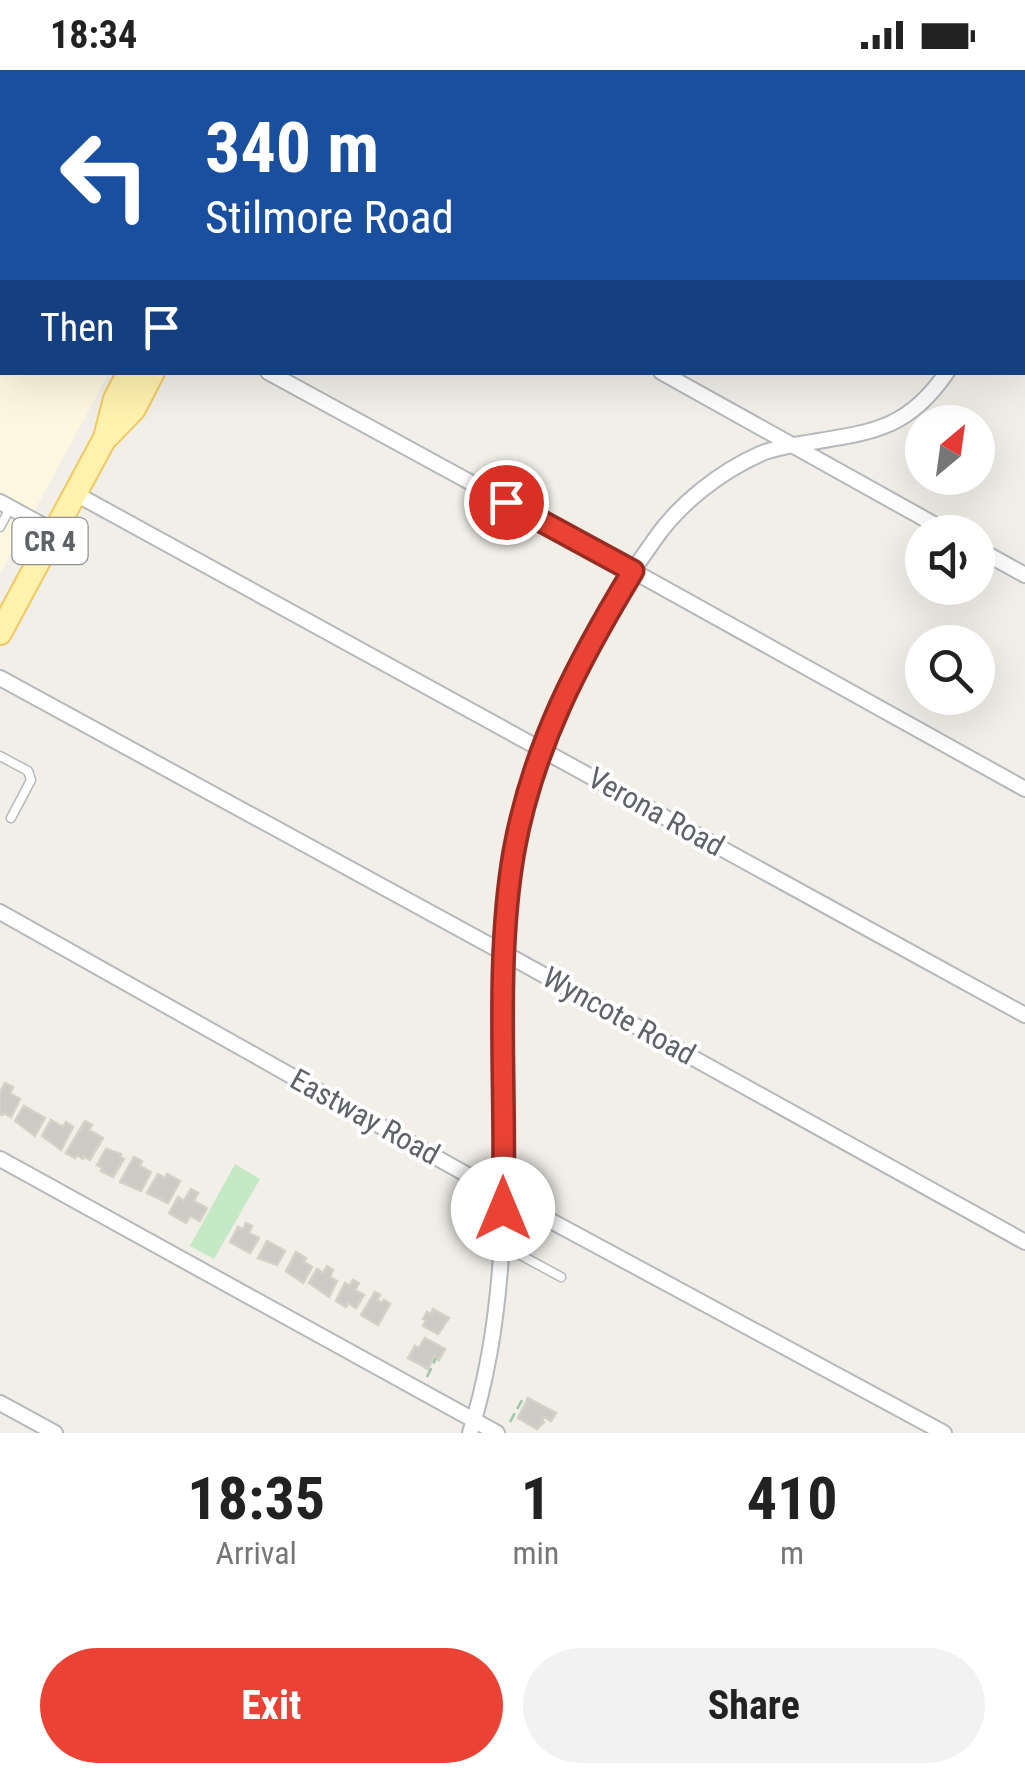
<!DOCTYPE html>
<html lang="en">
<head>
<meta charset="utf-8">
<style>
	body { margin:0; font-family:"Roboto Condensed",sans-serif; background:#f2f2f2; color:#222; height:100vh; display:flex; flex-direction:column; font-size:38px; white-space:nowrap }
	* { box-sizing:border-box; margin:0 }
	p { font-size:32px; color:#767676 }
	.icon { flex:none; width:55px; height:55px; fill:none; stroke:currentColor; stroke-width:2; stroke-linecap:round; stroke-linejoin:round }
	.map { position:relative; height:1363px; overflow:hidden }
	.details { display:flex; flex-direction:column; background:#fff; flex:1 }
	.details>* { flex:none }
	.top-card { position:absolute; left:0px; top:0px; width:1025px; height:305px; box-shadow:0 10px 40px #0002; background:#1a4fa0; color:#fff; overflow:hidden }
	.needle { width:65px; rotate:29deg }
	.tools { position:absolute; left:905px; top:335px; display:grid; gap:20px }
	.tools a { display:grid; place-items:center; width:90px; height:90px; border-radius:50%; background:#fff; box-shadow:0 10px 40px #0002; font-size:50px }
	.pin { position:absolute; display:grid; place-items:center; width:85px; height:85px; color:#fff; margin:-42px; border:5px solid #fff; border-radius:50%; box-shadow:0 2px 10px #0007 }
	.me { position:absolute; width:110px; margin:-55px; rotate:0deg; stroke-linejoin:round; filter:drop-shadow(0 0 8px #0008) }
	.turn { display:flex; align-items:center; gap:35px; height:210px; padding:0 40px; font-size:45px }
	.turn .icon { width:130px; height:130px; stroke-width:2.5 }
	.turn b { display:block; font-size:70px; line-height:85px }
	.then { display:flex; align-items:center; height:95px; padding:0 40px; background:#0003; gap:20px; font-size:38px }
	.eta { display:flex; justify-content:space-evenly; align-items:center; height:170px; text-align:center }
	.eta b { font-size:60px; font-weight:700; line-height:70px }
	.primary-button { display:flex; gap:20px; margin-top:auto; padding:20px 40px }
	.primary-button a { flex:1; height:115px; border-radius:60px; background:#ea4335; color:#fff; font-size:40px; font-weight:700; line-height:115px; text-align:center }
	.primary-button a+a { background:#f2f2f2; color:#222 }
	.status { display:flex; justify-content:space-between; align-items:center; height:70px; padding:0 50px; background:#fff; direction:ltr }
	.status svg { height:28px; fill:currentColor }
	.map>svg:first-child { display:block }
	.commercial { fill:#fef7e0 }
	.green { fill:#c5e8c5 }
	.building { fill:#cccac5; stroke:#d6d1c6; stroke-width:2.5 }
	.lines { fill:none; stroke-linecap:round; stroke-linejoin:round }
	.service-casing { stroke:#b5b8bc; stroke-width:11 }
	.minor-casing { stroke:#b5b8bc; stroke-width:18 }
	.primary-casing { stroke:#f2c960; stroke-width:26 }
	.path { stroke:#9cc7a9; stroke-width:2.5; stroke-dasharray:10 5; stroke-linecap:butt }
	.service { stroke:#fff; stroke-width:8 }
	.minor { stroke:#fff; stroke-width:14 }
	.primary { stroke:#fff2af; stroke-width:22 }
	.route-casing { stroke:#982c22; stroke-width:25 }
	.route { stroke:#ea4335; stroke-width:18 }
	.labels { text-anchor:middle; stroke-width:8; stroke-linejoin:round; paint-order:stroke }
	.shield { fill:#fff; stroke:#8f9295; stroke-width:2.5 }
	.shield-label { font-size:28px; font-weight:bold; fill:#5f6368 }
	.street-label { font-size:30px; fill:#5f6368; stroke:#fff }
</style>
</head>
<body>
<div class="status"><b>18:34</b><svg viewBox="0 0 49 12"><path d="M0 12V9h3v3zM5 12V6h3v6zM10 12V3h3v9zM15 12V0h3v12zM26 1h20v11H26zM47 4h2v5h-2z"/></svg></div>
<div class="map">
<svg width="1025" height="1363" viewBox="0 0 1025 1363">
	<rect width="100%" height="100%" fill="#f1efe8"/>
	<!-- commercial -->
	<path class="commercial" d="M0,0H265V2H2V302L109,303L0,504Z"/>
	<!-- green -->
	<path class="green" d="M235,1094L260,1109L214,1189L190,1176Z"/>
	<!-- building -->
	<path class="building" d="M5,1013L13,1017L10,1023L20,1029L11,1047L4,1043L2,1045L0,1044V1022Z
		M24,1036L45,1048L35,1066L15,1051Z
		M51,1050L63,1057L66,1052L73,1057L61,1080L42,1066Z
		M85,1051L92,1055L89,1060L103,1068L90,1090L84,1086L83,1089L77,1085L75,1088L66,1083Z
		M106,1079L121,1084L120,1087L124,1089L113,1107L101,1101L102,1098L97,1095Z
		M134,1087L142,1091L140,1096L151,1102L141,1121L120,1112Z
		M158,1104L165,1108L167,1104L180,1111L168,1133L147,1123Z
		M191,1119L198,1123L194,1131L207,1138L200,1151L190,1146L186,1153L169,1143L178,1127L184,1131Z
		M246,1153L252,1156L249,1163L259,1168L250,1183L230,1172L238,1157L243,1159Z
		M267,1171L285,1181L277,1195L258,1188Z
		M296,1182L306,1188L304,1192L312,1197L303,1213L286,1201Z
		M327,1196L333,1200L330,1207L337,1211L329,1227L309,1213L317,1199L323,1203Z
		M353,1210L359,1213L355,1220L364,1225L356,1238L348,1233L346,1237L336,1231L345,1213L350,1216Z
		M375,1222L380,1225L377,1230L382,1233L384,1230L390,1234L378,1255L361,1245Z
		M433,1239L449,1248L438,1264L423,1256L426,1250L423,1249L427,1242L431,1244Z
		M425,1268L445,1279L439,1290L434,1287L428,1299L408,1288L415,1276L419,1278Z
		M528,1328L556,1343L551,1351L544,1347L542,1351L544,1352L537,1359L518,1348Z"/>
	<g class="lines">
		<defs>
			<path id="service" d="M0,457L10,438
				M0,686L28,701L31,710L11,748
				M502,1175L561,1207"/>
			<path id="minor" d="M516,0L520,2
				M913,0L918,2
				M1020,2L1021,0
				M1022,61L1025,63
				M1022,283L1025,284
				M268,302L633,501L1025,719
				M661,302L948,462
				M76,424L1025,945
				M0,432L55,462
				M978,479L1025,505
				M0,608L504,883L1025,1172
				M0,842L503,1125L944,1363
				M0,1089L497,1363
				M0,1333L55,1363
				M470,1363C524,1193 494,1011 507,836C517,704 578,576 655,469C680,433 720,402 760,384C776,377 795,375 812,372C874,362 909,358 947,302"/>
			<path id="primary" d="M286,2L287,0
				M311,2L312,0
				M108,366L134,339L153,302
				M0,563L105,368L115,329L129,302"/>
		</defs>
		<!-- service casing -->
		<use href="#service" class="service-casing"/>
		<!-- minor casing -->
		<use href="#minor" class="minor-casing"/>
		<!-- primary casing -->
		<use href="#primary" class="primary-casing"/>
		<!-- path -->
		<path class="path" d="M427,1307L436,1288
			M510,1352L522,1330L525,1332"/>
		<!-- service -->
		<use href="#service" class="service"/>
		<!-- minor -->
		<use href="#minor" class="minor"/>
		<!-- primary -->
		<use href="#primary" class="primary"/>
	</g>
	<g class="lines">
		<defs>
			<path id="route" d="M503,1139C507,1022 494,896 514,781C533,676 579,590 633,501L506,432"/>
		</defs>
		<!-- route casing -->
		<use href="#route" class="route-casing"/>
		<!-- route -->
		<use href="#route" class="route"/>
	</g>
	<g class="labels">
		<!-- shield labels -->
		<rect class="shield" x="12.5" y="448" width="75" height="46" rx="8"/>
		<g class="shield-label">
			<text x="50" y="481">CR 4</text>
		</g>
		<!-- street labels -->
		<g class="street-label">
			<text transform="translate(656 742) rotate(29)" y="10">Verona Road</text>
			<text transform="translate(619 946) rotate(29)" y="10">Wyncote Road</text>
			<text transform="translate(365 1047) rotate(29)" y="10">Eastway Road</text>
		</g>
	</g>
</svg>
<div class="tools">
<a><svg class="needle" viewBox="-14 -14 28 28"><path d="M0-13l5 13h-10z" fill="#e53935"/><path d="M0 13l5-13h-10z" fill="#767676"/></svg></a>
<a><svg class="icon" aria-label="sound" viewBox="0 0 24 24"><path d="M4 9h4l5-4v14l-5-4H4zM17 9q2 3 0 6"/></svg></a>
<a><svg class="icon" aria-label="search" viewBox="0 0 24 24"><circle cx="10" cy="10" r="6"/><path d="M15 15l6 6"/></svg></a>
</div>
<div class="pin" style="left:506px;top:432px;background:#d93025"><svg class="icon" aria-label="arrive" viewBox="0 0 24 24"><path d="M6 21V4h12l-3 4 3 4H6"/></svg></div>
<svg class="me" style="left:503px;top:1139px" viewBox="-20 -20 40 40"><circle r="19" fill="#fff"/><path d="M0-13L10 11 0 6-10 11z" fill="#ea4335"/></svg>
<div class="top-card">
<div class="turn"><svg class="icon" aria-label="left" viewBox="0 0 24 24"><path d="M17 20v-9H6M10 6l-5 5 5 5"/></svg><div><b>340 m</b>Stilmore Road</div></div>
<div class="then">Then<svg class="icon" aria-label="arrive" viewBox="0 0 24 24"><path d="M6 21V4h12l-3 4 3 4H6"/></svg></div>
</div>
</div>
<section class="details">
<div class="eta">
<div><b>18:35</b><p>Arrival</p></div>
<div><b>1</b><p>min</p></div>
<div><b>410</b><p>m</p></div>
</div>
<div class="primary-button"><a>Exit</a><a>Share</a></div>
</section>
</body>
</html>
